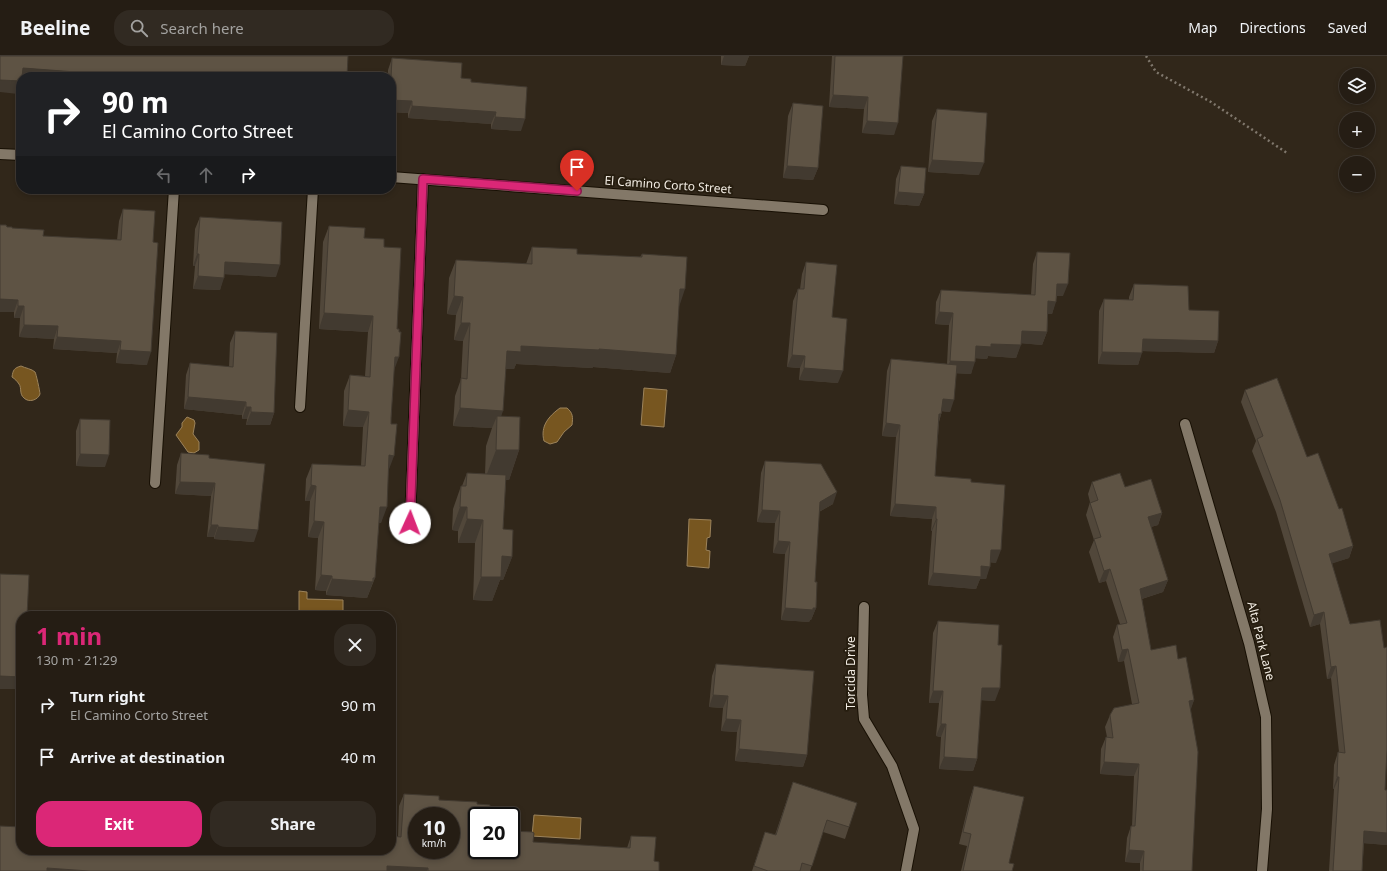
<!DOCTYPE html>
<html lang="en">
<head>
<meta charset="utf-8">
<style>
	body { margin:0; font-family:"Noto Sans",sans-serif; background:#312a22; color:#f1f3f6; height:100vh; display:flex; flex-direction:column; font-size:15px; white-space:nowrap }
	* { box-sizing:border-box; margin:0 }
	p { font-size:13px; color:#a3a2a0 }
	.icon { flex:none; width:22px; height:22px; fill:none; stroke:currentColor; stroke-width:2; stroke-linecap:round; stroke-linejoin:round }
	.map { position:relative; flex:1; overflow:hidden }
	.panel { position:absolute; left:16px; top:555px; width:380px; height:244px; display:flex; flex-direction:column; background:#251d14; border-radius:16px; box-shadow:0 2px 6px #0003,0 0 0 1px #423b34 }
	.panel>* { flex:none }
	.hud { position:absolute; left:16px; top:16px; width:380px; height:122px; border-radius:16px; box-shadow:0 2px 6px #0003,0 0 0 1px #423b34; background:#202124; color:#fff; overflow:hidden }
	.tools { position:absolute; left:1339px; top:12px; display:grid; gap:8px }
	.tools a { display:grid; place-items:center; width:36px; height:36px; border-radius:50%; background:#251d14; box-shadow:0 2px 6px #0003,0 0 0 1px #423b34; font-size:20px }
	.speed { position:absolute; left:408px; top:751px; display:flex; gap:8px; font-size:20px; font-weight:700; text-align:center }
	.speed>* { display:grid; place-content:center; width:52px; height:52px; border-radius:50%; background:#251d14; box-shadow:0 2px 6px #0003,0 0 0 1px #423b34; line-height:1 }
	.speed small { font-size:10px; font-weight:400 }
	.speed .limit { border:2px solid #111; border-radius:6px; background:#fff; color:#111 }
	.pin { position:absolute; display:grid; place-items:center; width:34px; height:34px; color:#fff; margin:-41px -17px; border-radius:50% 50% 50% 0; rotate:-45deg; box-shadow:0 0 4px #0007 }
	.pin .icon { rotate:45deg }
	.me { position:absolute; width:44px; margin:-22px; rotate:2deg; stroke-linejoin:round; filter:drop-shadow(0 0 3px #0008) }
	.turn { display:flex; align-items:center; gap:14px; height:84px; padding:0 20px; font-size:18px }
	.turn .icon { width:52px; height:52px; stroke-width:2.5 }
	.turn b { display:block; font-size:28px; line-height:34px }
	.lanes { display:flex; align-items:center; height:38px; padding:0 20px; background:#0003; justify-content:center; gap:20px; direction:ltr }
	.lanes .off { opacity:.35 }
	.round { display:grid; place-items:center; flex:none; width:42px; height:42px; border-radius:16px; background:#312a22 }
	.summary { display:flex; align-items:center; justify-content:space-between; height:68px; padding:0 20px }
	h1 { font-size:24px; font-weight:700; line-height:30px; color:#db2777 }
	.primary-button { display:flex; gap:8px; margin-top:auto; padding:8px 20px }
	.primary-button a { flex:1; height:46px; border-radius:16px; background:#db2777; color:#fff; font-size:16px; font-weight:700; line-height:46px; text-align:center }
	.primary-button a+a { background:#312a22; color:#f1f3f6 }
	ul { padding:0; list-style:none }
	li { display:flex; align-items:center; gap:12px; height:52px; padding:0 20px }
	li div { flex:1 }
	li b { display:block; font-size:15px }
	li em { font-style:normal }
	header { display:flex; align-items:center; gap:24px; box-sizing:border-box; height:56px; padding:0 20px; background:#251d14; border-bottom:1px solid #423b34 }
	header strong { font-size:19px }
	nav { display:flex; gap:22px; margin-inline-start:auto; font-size:14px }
	.search { width:280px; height:36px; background:#312a22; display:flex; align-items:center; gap:10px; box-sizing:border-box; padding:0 14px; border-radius:16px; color:#a3a2a0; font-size:15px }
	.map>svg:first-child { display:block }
	.water { fill:#775620; stroke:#9c835b }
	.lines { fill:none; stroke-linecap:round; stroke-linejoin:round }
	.minor-casing { stroke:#181004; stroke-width:12 }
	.path { stroke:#80786d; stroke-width:2.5; stroke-dasharray:2 3; stroke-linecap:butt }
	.minor { stroke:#837868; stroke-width:10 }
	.wall { fill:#51473a }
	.shaded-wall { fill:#423a30 }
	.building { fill:#5e5344; stroke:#423a30; fill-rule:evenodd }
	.route-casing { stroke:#8e194d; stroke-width:10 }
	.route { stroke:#db2777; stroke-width:7 }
	.labels { text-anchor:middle; stroke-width:4; stroke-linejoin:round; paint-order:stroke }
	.street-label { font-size:12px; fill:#f3ede4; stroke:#271e10 }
</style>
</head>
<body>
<header>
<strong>Beeline</strong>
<div class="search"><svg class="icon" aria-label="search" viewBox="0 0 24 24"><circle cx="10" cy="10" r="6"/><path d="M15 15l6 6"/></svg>Search here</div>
<nav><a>Map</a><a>Directions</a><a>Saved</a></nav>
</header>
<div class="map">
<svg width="1387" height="815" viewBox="0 0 1387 815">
	<rect width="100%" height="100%" fill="#31271a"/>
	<!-- water -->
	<path class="water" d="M21,310C25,312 32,313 35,316C36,317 40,336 40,338C38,344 29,347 24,342C19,338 22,332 19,328C17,325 15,323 12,321C13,314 14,312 21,310Z
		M644,332L667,334L664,371L641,369Z
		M560,352H567C573,357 573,361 572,369L564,376L557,386L550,388L544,385C540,370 549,360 560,352Z
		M187,361L194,364L195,367L193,378L199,386V394L194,397L188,396L176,379L182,371V367Z
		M689,463L711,464L710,481L707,482L706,494L710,495L709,512L687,510Z
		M299,535L307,536V543L343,544V560H299Z
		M534,759L581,762L580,783L532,780Z"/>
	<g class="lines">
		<defs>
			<path id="minor" d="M0,98L21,99
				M391,121L823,154
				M300,351L313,133
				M1185,368L1249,587L1266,661L1267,753L1262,815
				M155,427L174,133
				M410,467L423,123
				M864,551L862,639L864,663L892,710L914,773L906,815"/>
		</defs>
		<!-- minor casing -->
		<use href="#minor" class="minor-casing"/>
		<!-- path -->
		<path class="path" d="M1146,0L1156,16L1211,46L1287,97"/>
		<!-- minor -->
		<use href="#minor" class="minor"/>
	</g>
	<!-- wall -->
	<path class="wall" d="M721,0H749L745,10L721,9Z
		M832,0H903L894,79L862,77L864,53L829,51Z
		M392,2L461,22L471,26L521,75L491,73V68L408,62V57L391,56V21H388V14Z
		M793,47L818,112L813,124L783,122L788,60Z
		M937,53L979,119L928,116L932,65Z
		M901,110L924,138L919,150L894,148L896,123Z
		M123,153L153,186L147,309L116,307L117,297L53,293L54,283L19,281L20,262H14V256L7,171L43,180L117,184L119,165Z
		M200,161L276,221L224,218L220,234L193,233L195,210H193L195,173Z
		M329,170L364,182L384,191L394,316L388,415L381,467H379L375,522L367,542L326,539V535L315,534L318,482L308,481L310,445H305L306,423L312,408L361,410L363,371L343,370L344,335L350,319L365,320L368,276L319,273L323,186Z
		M532,191L577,198L640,201L642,198L679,249L676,299L670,317L593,311L592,312L516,308L514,313H506L501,360L519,394L509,424H506L503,473L512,501L503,524H500L492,545L473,544L475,487H458V475L452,474L453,453L461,430H462L467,417L485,418L486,390L492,372L453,370L455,340L461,323L463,285L454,284L456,259L447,258L449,222L456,204L526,208Z
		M1037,196L1063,240H1057L1052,258H1048L1047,276L1042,289L1021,287L1016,302L988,300L987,303L975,302L971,318L956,317L950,356L942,355L939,366L935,420L971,426L996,507L990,506L986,523H980L976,533L928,529L932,475H931L932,463L890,460L896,381L882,380L887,315L891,303L947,308L949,269L935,268L936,246L941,234L1031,239L1033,208Z
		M806,206L832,261L838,327L799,324L800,312L787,311L793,245L798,233H800L802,218Z
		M1134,228L1189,254L1218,285L1214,297L1142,295L1138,309L1098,308L1099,255L1104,243L1129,244V241Z
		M235,275L274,357L270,369H246L247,363H242V359L184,353L186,319L190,307L229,311L230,287Z
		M1245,334L1307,401L1339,453L1353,490L1349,502L1332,507L1385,734L1387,789L1364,787L1362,815H1329L1334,733H1333L1334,709L1338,696H1339L1331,622L1327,623L1320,568L1310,571L1276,456L1252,395L1256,385L1241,346Z
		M80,363L105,411L76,410V375Z
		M181,397L209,402L254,486L214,483V481H207L211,440L175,438L177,409Z
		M765,405L833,448L819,456L815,526L816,552L811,564H810L809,566L781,564L785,498L773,497L775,467L757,466L761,417Z
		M1092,426L1125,431L1162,457L1158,469L1151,471L1168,524L1163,536L1142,543L1151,594L1178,603L1194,644L1190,654L1192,815H1140V807L1125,806L1127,782L1131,770H1132L1134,720L1100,718L1101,693L1106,681H1107L1105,671L1110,659L1132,648L1124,605L1118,606L1113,581L1117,569L1120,568L1106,525L1099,527L1089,496L1094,484L1086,459L1090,446L1088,438Z
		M938,565L998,589L995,645L981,644L977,703L973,715L939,713L941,681L936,680L939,647H929L933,577Z
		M716,608L807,699L803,711L735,705L737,676L721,675L723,652L709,651L712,620Z
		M793,726L849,771L845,783L823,776L810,815H752L765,776L775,779Z
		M974,730L1009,807L1012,815H961L967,790L959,788L970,742Z
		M404,738L439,744L477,794L533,786L627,792L631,780L654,805L659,815H0L21,794H391L398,781L399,750Z"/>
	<!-- shaded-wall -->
	<path class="shaded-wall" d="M724,0H749L745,10L721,9Z
		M23,12L102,18L101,21H21Z
		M0,24L21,25V28L18,38L0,36Z
		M833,39L868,41L864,53L829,51Z
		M391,44L412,45L408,57L391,56Z
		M412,50L496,56L491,68L408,62Z
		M495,61L525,63L521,75L491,73Z
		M867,65L898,67L894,79L862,77Z
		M932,104L984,107L979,119L928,116Z
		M787,110L818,112L813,124L783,122Z
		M898,136L924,138L919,150L894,148Z
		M197,198H199L195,210H193Z
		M225,206L280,209L276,221L221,218Z
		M198,220L224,222L220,234L193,233Z
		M1057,228H1068L1063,240H1053Z
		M680,233H685L679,251Z
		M454,240L463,241L456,259L447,258Z
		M0,243L18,244L14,256H0Z
		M1048,245L1056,246L1052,258H1044Z
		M18,250H24L20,262H14Z
		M939,256L953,257L949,269L935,268Z
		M324,257L373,260L368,276L319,273Z
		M461,267H470L463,285L454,284Z
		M24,269L58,270L54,283L19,281Z
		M1022,275L1047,276L1042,289L1017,287Z
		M57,281L121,285L117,297L53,293Z
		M1143,283L1218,285L1214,297L1138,295Z
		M991,288L1021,289L1016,302L988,300L987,303L971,302L976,290Z
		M521,290L599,293L676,299L670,317L593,311L592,312L516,308L514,313H500L507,295Z
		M120,294L151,296L147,309L116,307Z
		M1102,296L1142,297L1138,309L1098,308Z
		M792,299L805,300L800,312L787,311Z
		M395,301H399L393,317Z
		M950,305L975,306L971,318L946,317Z
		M804,312L843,315L838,327L799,324Z
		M188,341L246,346L242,359L184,353Z
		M943,343L954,344L950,356L938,355Z
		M246,351H251L247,363H242Z
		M460,352L503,355L497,372V360L492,372L453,370Z
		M348,354L369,356L363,371L343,370Z
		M251,356L274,357L270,369H246Z
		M939,358H941L937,370Z
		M886,367L900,369L896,381L882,380Z
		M496,394H519L509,424L485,423Z
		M80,398L109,399L105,411L76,410Z
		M389,399L394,400L388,416Z
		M180,426L215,427L211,440L175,438Z
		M311,429L316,430L310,445H305Z
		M837,436L833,448L815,458L820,446Z
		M895,448L936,451L932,463L890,460Z
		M380,451H387L381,467H374Z
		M460,451H467L458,475L452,474Z
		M762,454L780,455L775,467L757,466Z
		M1162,457L1158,469L1143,473L1148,461Z
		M467,463L483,464L475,487H458Z
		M936,463H937L932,475H931Z
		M314,465L324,466L318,482L308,481Z
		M211,469H218L214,481H207Z
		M218,471L258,474L254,486L214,483Z
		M778,485L790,486L785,498L773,497Z
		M1353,490L1349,502L1325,510L1329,498Z
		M991,494H1001L996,507L986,506Z
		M502,500L512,501L503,524H500L492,545L473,544L481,521Z
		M981,510L990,511L986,523H980L976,533L928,529L933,517Z
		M1110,513L1106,525L1099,527L1104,515Z
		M321,519L332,520L326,535L315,534Z
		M332,523L373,526L367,542L326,539Z
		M1168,524L1163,536L1135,545L1140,533Z
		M785,552H816L811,564H810L809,566L781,564Z
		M1324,556L1320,568L1310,571L1314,559Z
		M1128,593L1124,605L1118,606L1122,594Z
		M1336,610L1331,622L1327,623L1331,611Z
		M0,620L21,621V633H0Z
		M982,632H1000L995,645L977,644Z
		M933,635H943L939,647H929Z
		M713,639L728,640L723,652L709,651Z
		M1194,644L1190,656L1189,645Z
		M726,663L741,664L737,676L721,675Z
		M941,668H946L941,681L936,680Z
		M739,693L807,699L803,711L735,705Z
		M944,701L977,703L973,715L939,713Z
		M1104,706L1139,708L1134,720L1100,718Z
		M1337,721H1339L1334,733H1333Z
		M1364,775L1387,777V789L1360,787Z
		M1129,794L1144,795L1140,807L1125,806Z
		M387,810L428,812L427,815H385Z
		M47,812L89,815H46Z"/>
	<!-- building -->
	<path class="building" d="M0,0H348L347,21H102V18L23,12L22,21H21V25L0,24Z
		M835,0H903L898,67L867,65L868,41L833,39Z
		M392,2L462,7L461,22L471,23V26L527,31L525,63L495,61L496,56L412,50V45L391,44V22Z
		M365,20L382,21H365Z
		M793,47L823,50L818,112L787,110Z
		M937,53L987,57L984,107L932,104Z
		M901,110L926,112L924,138L898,136Z
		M123,153L155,155L153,186L158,187L151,296L120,294L121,285L57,281L58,270L24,269V250H18V244L0,243V169H6L7,171H12V172L44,174L43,180L121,184Z
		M200,161L282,166L280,209L225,206L224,222L198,220L199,198H197Z
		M329,170L365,172L364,182L384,183V191L401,192L397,273H399V276H401L399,301H395L391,362V368H397L394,400L389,399L387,451H380L375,522H373V526L332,523V520L321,519L324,466L314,465L316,430L311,429L312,408L365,410L369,356L348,354L350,319L370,321L373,260L324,257Z
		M532,191L577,193V198L642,201V198L687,201L685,233H680L676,299L599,293V294L521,290V296L507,295L503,355L460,352L461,322L467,323L470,267H461L463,241L454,240L456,204L532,208Z
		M1037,196L1070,197L1068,228H1057L1056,246L1048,245L1047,276L1022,275L1021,289L991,288V291L976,290L975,306L950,305L953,257L939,256L941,234L1035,239Z
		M806,206L837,209L832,261L847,263L843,315L804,312L805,300L792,299L798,233H804Z
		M1134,228L1188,230L1189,254L1219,255L1218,285L1143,283L1142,297L1102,296L1104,243L1133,244Z
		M235,275L277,277L274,357L251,356V351H246V346L188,341L190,307L233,311Z
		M891,303L957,309L954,344L943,343L941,358H939L935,420L971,423V426L1005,429L1001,494H991L990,511L981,510V521L933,517L937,463H936V451L895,448L900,369L886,367Z
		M1277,322L1307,401L1318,397L1339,453L1342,452L1353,490L1329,498L1350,568L1380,564L1384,592L1387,591V694L1385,734H1387V777L1364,775L1362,815H1333L1339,721H1337L1338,696L1345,697L1336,610L1331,611L1324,556L1314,559L1280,444L1257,383L1263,380L1245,334Z
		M497,360L520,361L519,394H496Z
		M80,363L110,364L109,399L80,398Z
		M181,397L209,399V402L265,408L258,474L218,471V469H211L215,427L180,426Z
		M765,405L821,408L837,436L820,446L815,526H817L816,552H813V554L785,552L790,486L778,485L780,455L762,454Z
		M467,417L506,419L503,473L513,474L512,501L502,500L501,521H481L483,464L467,463V451H460L461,430H466Z
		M1120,417L1125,431L1151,423L1162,457L1148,461L1168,524L1140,533L1151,594L1176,589L1178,603L1186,601L1194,644L1189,645L1198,696L1192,815H1143L1144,795L1129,794L1131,770H1135L1139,708L1104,706L1106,681L1113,682L1110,659L1114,652L1139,647L1128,593L1122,594L1117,569L1127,567L1110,513L1104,515L1094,483L1101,481L1090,447L1098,444L1092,426Z
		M0,518L29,519L27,560H21V621L0,620Z
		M938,565L999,569L998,589H1002L1000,632H982L977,703L944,701L946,668H941L943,635H933Z
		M716,608L814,615L807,699L739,693L741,664L726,663L728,640L713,639Z
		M793,726L857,747L849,771L827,764L812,810L802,807L800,815H768L754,810L765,776L776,779Z
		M974,730L1024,741L1009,807L1014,808L1012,815H963L971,778L963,776Z
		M404,738L439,740V744L477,746V748L490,749L489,760H477V794H511V775L532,776L534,777L533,786L630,792L631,780L656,781L654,805L659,806V815H428V812L387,810V815H89L47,812V815H0V770L21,771V794H391V780L401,781ZM417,760H451V794H417Z"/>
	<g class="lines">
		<defs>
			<path id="route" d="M410,467L423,123L577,135"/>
		</defs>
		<!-- route casing -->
		<use href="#route" class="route-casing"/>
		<!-- route -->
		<use href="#route" class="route"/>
	</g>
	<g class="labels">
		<!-- street labels -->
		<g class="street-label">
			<text transform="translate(668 129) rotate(4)" y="4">El Camino Corto Street</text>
			<text transform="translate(1261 585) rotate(76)" y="4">Alta Park Lane</text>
			<text transform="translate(851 617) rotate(-90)" y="4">Torcida Drive</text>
		</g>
	</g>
</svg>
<div class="tools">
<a><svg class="icon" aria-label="layers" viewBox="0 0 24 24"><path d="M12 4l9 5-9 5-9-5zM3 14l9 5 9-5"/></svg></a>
<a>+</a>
<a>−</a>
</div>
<div class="speed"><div>10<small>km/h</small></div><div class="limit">20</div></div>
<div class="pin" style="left:577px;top:135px;background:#d93025"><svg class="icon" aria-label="arrive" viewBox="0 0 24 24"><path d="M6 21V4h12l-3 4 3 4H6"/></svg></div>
<svg class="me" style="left:410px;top:467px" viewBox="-20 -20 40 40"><circle r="19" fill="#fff"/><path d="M0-13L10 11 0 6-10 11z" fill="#db2777"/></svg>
<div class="hud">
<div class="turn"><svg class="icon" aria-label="right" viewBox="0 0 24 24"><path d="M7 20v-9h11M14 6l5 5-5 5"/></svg><div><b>90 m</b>El Camino Corto Street</div></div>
<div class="lanes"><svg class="icon off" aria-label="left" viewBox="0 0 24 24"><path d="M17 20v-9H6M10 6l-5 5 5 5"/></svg><svg class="icon off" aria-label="ahead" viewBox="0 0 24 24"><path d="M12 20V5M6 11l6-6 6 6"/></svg><svg class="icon" aria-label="right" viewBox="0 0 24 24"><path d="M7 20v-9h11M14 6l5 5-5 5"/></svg></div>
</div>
<section class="panel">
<div class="summary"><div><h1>1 min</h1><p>130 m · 21:29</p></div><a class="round"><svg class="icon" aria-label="close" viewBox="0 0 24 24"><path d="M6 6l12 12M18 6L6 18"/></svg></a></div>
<ul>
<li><svg class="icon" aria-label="right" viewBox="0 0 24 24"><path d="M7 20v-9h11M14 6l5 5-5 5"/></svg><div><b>Turn right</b><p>El Camino Corto Street</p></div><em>90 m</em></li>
<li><svg class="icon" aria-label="arrive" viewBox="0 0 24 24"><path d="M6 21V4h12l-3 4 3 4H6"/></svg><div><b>Arrive at destination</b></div><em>40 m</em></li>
</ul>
<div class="primary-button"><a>Exit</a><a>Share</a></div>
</section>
</div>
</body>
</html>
